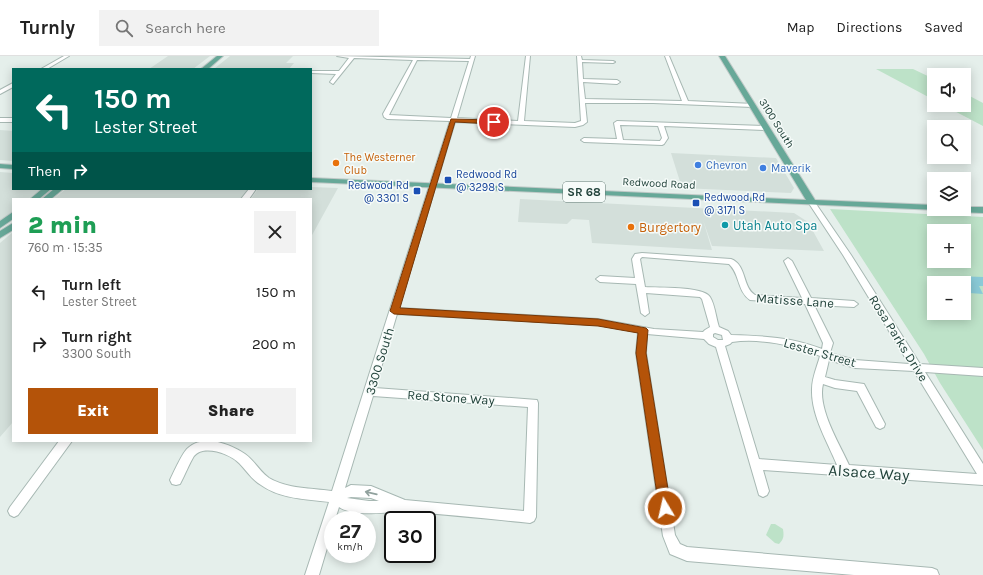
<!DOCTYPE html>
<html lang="en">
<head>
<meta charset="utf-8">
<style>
	body { margin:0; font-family:Karla,sans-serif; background:#f2f2f2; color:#222; height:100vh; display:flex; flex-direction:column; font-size:15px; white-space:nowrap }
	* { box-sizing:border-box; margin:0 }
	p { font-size:13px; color:#767676 }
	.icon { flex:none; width:22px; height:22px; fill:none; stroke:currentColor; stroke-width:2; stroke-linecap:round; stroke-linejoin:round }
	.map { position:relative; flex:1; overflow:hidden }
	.panel { position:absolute; left:12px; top:142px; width:300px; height:244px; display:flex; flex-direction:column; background:#fff; border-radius:0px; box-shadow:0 2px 10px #0003 }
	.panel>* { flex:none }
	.top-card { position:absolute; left:12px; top:12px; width:300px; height:122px; border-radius:0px; box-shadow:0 2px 10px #0003; background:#00695c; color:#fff; overflow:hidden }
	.controls { position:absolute; left:927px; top:12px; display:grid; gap:8px }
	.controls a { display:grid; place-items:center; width:44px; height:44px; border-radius:0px; background:#fff; box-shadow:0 2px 10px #0003; font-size:20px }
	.speed { position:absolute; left:324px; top:455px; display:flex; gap:8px; font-size:20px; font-weight:700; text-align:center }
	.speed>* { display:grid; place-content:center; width:52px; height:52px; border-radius:50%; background:#fff; box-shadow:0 2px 10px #0003; line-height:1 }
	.speed small { font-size:10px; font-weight:400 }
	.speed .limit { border:2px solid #111; border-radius:6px; background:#fff; color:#111 }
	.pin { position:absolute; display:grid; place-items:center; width:34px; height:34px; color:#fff; margin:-17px; border:2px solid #fff; border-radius:50%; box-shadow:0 1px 4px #0007 }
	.me { position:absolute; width:44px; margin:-22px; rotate:351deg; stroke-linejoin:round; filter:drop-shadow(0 0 3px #0008) }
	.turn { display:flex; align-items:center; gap:14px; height:84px; padding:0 16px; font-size:18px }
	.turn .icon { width:52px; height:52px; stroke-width:2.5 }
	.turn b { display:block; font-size:28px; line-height:34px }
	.then { display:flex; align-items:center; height:38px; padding:0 16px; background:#0003; gap:8px; font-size:15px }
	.round { display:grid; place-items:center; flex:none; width:42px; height:42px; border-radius:0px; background:#f2f2f2 }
	.summary { display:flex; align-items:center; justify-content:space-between; height:68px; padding:0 16px }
	h1 { font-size:24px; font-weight:800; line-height:30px; color:#1e9e55 }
	.action { display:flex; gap:8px; margin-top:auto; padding:8px 16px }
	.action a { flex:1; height:46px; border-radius:0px; background:#b45309; color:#fff; font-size:16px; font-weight:800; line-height:46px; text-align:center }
	.action a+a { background:#f2f2f2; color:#222 }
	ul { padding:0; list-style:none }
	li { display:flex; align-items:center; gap:12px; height:52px; padding:0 16px }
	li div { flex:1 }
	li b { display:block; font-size:15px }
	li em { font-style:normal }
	header { display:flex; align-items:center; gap:24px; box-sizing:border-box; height:56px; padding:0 20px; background:#fff; border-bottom:1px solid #e0e0e0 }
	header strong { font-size:19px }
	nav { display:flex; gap:22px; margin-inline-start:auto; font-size:14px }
	.search { width:280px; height:36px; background:#f2f2f2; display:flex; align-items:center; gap:10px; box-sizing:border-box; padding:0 14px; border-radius:0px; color:#767676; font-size:15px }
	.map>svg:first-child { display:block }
	.built { fill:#d3dfda }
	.green { fill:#bde2c8; fill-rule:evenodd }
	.water { fill:#8acad7 }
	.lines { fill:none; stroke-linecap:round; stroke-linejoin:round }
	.minor-casing { stroke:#a7b8b3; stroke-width:2 }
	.major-casing { stroke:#c1cac8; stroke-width:2 }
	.minor { fill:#fff; fill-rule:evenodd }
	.major { fill:#67a898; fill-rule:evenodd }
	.oneway { stroke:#90a19d }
	.route { fill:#b45309; stroke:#753606 }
	.food-dot { fill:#e8710a; stroke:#f6fbf9; stroke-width:1.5 }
	.shop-dot { fill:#3f7fe0; stroke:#f6fbf9; stroke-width:1.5 }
	.transit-dot { fill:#1a4fb4; stroke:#f6fbf9; stroke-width:1.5 }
	.culture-dot { fill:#0f9aa8; stroke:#f6fbf9; stroke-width:1.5 }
	.labels { text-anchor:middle; stroke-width:3; stroke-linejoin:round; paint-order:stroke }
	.far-street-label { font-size:11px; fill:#22433b; stroke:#f6fbf9 }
	.far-food-label { font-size:11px; fill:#c56008; stroke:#f6fbf9; text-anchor:start }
	.far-shop-label { font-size:11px; fill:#366cbe; stroke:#f6fbf9; text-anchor:start }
	.far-transit-label { font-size:11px; fill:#164399; stroke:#f6fbf9; text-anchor:start }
	.shield { fill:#f6fbf9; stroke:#627a74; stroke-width:1 }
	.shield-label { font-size:12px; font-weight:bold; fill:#22433b }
	.culture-label { font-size:13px; fill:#0d838f; stroke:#f6fbf9; text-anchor:start }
	.food-label { font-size:13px; fill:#c56008; stroke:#f6fbf9; text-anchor:start }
	.street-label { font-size:13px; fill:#22433b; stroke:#f6fbf9 }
	.near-street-label { font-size:16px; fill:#22433b; stroke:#f6fbf9 }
</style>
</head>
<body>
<header>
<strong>Turnly</strong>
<div class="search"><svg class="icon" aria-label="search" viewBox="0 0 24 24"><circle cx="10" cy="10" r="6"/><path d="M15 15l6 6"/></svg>Search here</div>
<nav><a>Map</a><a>Directions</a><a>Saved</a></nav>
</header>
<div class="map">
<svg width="983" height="519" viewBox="0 0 983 519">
	<rect width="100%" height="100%" fill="#e5efeb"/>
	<!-- built -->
	<path class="built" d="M168,0H210L193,13H149Z
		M230,0H293L286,7H294L289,13H214Z
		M0,74L13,75V105L0,104Z
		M671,97L776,102L794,132L791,137L682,132Z
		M0,116L13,117V133H41L28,143H13V155L0,165Z
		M311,131L338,132L311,181V143H251L258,133H311Z
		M66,133H248L241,143H53Z
		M520,143L794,157L808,166L824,195L712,190L703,164L712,194L592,187L589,164L572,163L567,168L518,166Z
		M13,176V366L0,381V187Z"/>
	<!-- green -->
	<path class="green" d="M876,13H913L934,23V44Z
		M964,37L983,47V70L943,49H964Z
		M830,153L983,161V394L940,327L924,298ZM934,175H964V205H934ZM934,227H964V257H934Z
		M771,468H775L783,473C784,480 784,483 779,488L775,487L766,479Z"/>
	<!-- water -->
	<path class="water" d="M955,220L983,221V230H979L983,238L969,237L964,231V227H961Z"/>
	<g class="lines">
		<defs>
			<path id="minor" d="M64,0H69L47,13H41Z
				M337,0L470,3L471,0H475L457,62L518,65L526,0H530L524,65L575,67L581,65L577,0H581L582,4L613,5L615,6L613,7L582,6L583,23L617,24L620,26L617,28L583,26L585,43L682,45L665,0H669L688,45L754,48L755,49L752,51L653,47H585L587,66L583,69L575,71L455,66L399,252L598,263L654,273L703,276L705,274L710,271L702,243L700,241L646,237L649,257L645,260L641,257L636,228L600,226L596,223L600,220L635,222L632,203L635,198L642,197L731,203C747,209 742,231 755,239L802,242L784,205L788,202L792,205L811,242L854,245L858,248L854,251L814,249L833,287L830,297L855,304L909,308L843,199L808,146L812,144L814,145L851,199L920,308L983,312V320L925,316L983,408V429L763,414L769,435L767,439L763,441L759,439L716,291L709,288L704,283L647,278L646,297L675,479L680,488L687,491L932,512L937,514L939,519H854L687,505L670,498L663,480L636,297L638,276L598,269L397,258L375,332L537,344L538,347L536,461L534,465L530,467C489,463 447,458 405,456C387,455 355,462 339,451L335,464H333V472L319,519H305L329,446C305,443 281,443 261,429C252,424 246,414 239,407C230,398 204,388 194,400C189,408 185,419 180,428L176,429L172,428L170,424C174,416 182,397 188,392C204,378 230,388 245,398C254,404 260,416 269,422C288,433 311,432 332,435L450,65L387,63L384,61L383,58L413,4L354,2L333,28L330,26L336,18L311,17V15H339L349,2ZM417,4L469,5L451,62L389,59ZM642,201L729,208C740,218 737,235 750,244L805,248L823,287L822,293C792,281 763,280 731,279L728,275L719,271C716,262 715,249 710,241C703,230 658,232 645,231L640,203ZM715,277L722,279L723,284H718L713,281V278ZM732,286C760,282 794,289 820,300C817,311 812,322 812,333C811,359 827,385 837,409L759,403L725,290L730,288ZM829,304L855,312L914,315L977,418L849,409C839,387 817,352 823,328L835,332L857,335L876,371L880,373L884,371L885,368L864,328L835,324L825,321ZM373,340L528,351L524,455L405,444L371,430L351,429L345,432ZM351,441L371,442L379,445H369L347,442Z
				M13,27V31L0,38V34Z
				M0,62H13V66H0Z
				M617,65L766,70L769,72L766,74L664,70L668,82L664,88L662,89L584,86L581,84L584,82L617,83L614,67ZM620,69L658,70L662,82L660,85L623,84Z
				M249,133H256L249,143H241Z
				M59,385H72L18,459L14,461L10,459L8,455L10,451Z"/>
			<path id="major" d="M217,0H223L208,13H201Z
				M719,0H725L815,144L934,149V153L937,154L311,126V122L806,144Z
				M0,108L13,109V113L0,112Z
				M42,133H51L39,143H30Z
				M54,133H63L51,143H42Z
				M964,151H983V157L955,156L951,153H964Z
				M13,156V163L0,172V165Z
				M13,167V174L0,182V175Z"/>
		</defs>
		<!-- minor casing -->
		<use href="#minor" class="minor-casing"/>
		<!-- major casing -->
		<use href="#major" class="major-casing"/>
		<!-- minor -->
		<use href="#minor" class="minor"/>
		<!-- major -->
		<use href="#major" class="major"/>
	</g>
	<!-- one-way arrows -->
	<defs><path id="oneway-shaft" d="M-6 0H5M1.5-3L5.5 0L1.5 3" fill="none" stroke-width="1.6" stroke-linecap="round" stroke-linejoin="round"/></defs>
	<use class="oneway" href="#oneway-shaft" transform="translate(371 437) rotate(-167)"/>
	<!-- route -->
	<path class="route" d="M451,63L494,64L496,66L494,68L455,66L400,252L598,263L646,272L648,274L646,297L671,452L669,456L665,458L660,456L659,452L636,297L638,277L598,270L394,258L390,255Z"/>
	<!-- markers -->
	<g class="food-dot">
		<circle cx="336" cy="107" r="4"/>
		<circle cx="631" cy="171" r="4"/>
	</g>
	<g class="shop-dot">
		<circle cx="698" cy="109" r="4"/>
		<circle cx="763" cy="112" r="4"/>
	</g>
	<g class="transit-dot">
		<rect x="444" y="120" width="8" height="8" rx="2"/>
		<rect x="413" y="131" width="8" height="8" rx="2"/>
		<rect x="692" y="143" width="8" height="8" rx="2"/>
	</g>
	<circle class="culture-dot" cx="725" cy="169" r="4"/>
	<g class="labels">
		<!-- far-street labels -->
		<g class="far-street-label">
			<text transform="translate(777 67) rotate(58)" y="4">3100 South</text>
			<text transform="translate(659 127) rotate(3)" y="4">Redwood Road</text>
		</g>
		<!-- far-food labels -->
		<g class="far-food-label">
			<text x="344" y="105">The Westerner<tspan x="344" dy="13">Club</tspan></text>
		</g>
		<!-- far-shop labels -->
		<g class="far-shop-label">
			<text x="706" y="113">Chevron</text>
			<text x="771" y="116">Maverik</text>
		</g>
		<!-- far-transit labels -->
		<g class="far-transit-label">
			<text x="456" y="122">Redwood Rd<tspan x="456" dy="13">@ 3298 S</tspan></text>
			<text x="409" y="133" text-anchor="end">Redwood Rd<tspan x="409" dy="13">@ 3301 S</tspan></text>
			<text x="704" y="145">Redwood Rd<tspan x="704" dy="13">@ 3171 S</tspan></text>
		</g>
		<!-- shield labels -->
		<rect class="shield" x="563" y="126" width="42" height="20" rx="3"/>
		<g class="shield-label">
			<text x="584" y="140">SR 68</text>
		</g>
		<!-- culture labels -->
		<g class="culture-label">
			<text x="733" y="174">Utah Auto Spa</text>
		</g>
		<!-- food labels -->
		<g class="food-label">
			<text x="639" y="176">Burgertory</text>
		</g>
		<!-- street labels -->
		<g class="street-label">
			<text transform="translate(795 244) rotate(4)" y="5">Matisse Lane</text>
			<text transform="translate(899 282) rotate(58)" y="5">Rosa Parks Drive</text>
			<text transform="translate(820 296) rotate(16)" y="5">Lester Street</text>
			<text transform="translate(379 305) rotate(-73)" y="5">3300 South</text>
			<text transform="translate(451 341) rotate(4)" y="5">Red Stone Way</text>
		</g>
		<!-- near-street labels -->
		<g class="near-street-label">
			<text transform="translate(869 416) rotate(4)" y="6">Alsace Way</text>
		</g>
	</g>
</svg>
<div class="controls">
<a><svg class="icon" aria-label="sound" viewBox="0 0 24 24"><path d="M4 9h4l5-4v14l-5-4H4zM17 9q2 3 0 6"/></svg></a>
<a><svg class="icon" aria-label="search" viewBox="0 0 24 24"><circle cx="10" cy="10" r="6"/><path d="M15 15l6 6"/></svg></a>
<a><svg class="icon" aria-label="layers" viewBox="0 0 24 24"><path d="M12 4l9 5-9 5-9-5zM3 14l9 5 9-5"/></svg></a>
<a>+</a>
<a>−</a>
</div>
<div class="speed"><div>27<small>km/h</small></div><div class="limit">30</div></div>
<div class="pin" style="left:494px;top:66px;background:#d93025"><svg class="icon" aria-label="arrive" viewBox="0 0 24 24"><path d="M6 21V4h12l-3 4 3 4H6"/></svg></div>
<svg class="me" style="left:665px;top:452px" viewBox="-20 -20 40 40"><circle r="17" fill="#b45309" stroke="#fff" stroke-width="3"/><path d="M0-11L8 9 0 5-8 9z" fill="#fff"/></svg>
<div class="top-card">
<div class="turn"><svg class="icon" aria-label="left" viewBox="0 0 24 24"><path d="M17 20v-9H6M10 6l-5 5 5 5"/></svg><div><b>150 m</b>Lester Street</div></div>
<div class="then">Then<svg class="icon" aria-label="right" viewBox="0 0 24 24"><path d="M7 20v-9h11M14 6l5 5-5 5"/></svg></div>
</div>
<section class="panel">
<div class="summary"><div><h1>2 min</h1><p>760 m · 15:35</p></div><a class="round"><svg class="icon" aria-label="close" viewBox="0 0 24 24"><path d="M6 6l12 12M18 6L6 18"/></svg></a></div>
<ul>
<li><svg class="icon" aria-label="left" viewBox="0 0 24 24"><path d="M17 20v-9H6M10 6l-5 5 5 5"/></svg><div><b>Turn left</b><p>Lester Street</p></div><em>150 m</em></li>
<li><svg class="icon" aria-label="right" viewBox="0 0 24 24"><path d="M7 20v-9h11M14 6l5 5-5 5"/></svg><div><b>Turn right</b><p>3300 South</p></div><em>200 m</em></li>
</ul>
<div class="action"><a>Exit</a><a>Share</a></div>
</section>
</div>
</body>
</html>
